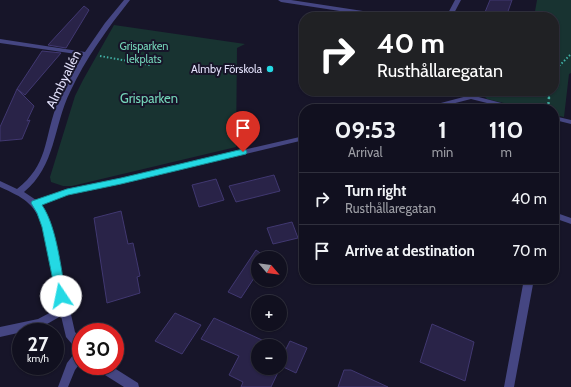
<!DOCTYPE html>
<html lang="en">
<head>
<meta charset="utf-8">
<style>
	body { margin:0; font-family:Cabin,sans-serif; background:#1e1e2c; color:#f1f3f6; height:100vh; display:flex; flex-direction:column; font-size:15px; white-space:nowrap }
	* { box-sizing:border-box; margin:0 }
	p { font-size:13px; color:#9c9da4 }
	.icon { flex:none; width:22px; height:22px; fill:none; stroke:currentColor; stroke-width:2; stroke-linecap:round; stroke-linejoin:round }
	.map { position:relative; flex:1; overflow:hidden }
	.drawer { position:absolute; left:299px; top:104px; width:260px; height:180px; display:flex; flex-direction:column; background:#11101f; border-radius:16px; box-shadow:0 1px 3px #0004,0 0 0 1px #30303d }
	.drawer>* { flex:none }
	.guide { position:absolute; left:299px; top:12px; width:260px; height:84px; border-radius:16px; box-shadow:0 1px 3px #0004,0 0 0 1px #30303d; background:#202124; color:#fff; overflow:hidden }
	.needle { width:26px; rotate:118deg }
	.tools { position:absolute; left:251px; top:251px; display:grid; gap:8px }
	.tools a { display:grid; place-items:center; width:36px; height:36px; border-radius:50%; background:#11101f; box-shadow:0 1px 3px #0004,0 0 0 1px #30303d; font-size:20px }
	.speed { position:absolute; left:12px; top:323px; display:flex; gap:8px; font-size:20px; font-weight:700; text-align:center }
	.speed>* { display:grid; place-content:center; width:52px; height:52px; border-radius:50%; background:#11101f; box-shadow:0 1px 3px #0004,0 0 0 1px #30303d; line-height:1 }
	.speed small { font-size:10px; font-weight:400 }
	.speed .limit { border:6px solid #d22; background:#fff; color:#111 }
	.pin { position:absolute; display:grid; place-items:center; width:34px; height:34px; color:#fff; margin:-41px -17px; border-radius:50% 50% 50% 0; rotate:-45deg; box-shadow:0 0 4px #0007 }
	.pin .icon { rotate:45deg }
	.me { position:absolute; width:44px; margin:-22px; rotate:349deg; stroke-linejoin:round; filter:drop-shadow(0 0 3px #0008) }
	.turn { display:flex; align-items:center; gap:14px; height:84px; padding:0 12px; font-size:18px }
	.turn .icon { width:52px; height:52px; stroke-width:2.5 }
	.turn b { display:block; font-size:28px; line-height:34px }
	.eta { display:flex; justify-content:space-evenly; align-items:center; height:68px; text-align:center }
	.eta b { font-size:24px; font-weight:700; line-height:28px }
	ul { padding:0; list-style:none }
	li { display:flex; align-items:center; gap:12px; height:52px; padding:0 12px; border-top:1px solid #30303d }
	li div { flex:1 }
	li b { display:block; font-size:15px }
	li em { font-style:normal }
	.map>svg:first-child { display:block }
	.green { fill:#183331 }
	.building { fill:#292348; stroke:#413871 }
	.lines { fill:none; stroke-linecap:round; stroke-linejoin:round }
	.path-far1 { stroke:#41afa4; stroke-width:2; stroke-dasharray:1.5 2; stroke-linecap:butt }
	.path { stroke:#41afa4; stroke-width:2.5; stroke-dasharray:2 3; stroke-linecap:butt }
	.lane { fill:#454682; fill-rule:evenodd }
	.street { fill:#454682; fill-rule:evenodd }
	.route { fill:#24d9e4; stroke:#178d94 }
	.poi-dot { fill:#24d9e4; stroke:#171529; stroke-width:1.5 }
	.labels { text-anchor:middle; stroke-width:4; stroke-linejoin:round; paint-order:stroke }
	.far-park-label { font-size:11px; fill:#74d4b8; stroke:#171529 }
	.far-poi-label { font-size:11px; fill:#e3e1fb; stroke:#171529; text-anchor:end }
	.street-label { font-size:13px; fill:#e3e1fb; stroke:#171529 }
	.park-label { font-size:13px; fill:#74d4b8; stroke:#171529 }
</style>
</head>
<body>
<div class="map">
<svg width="571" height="387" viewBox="0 0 571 387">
	<rect width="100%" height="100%" fill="#171529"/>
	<!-- green -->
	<path class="green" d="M537,0H571V73L569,74L564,117L554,115V109H529L487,99L479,91H554V17H534Z
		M114,25L245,44L237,48L236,147L72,186H63L51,182L50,177L75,96L83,80Z"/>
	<!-- building -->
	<path class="building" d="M490,0H512L506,17H483Z
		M84,6L89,10L66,48L48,45Z
		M42,51L61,53L25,95L17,89Z
		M17,89L34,106L27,121L30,120L22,139L0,141V127Z
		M274,175L280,191L236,202L229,186Z
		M216,179L224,200L199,207L192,185Z
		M121,211L128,244L133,243L140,276L137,277L140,293L107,303L94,218Z
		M292,222L298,238L273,244L267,228Z
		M256,250L267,258H258V272L241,298L228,292Z
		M175,313L201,325L182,354L155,341Z
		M214,318L275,346H258V368H280V348L285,351L290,341L307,348L296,373L281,366L271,387H241L243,382L229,375L239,356L201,339Z
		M432,324L474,342L465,381L420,362Z
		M344,370H351L388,387H338Z"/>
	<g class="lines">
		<!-- path-far1 -->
		<path class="path-far1" d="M100,56L150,65
			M554,75L558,67L571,54
			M549,98V91"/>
		<!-- path -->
		<path class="path" d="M548,109L549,97"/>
		<!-- lane -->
		<path class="lane" d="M554,212L571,218V224L554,218Z"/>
		<!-- street -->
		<path class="street" d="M124,0H130C107,29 86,58 70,92C53,127 56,166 24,192L36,200L67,189L121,178L304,136V140L121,184L68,195L40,205L51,227L75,332L81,339V362L75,370L68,387H58L67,363L77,350L66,337L61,316L40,328L0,337V327L38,319L59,308L43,227C33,202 24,198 0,187V181L17,189C48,165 44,140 56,107C63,89 73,72 83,55L0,43V39L85,52L105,23Z
			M278,0H291L389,15L392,17H379L281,2Z
			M455,0H461L452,17H446Z
			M471,95L521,108L522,109H511L471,99L432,109H421L422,108Z
			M554,116L571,120V124L559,121L558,139L554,141Z
			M524,279H534L514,387H504Z
			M96,366H111L138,383L139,387H124L97,370Z"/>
	</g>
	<!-- route -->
	<path class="route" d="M243,149L246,150L247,152L246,154L121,184L68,195L42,205C57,227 61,270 66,296L65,300L61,301L57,300L42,227L37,213L31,203L32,201L67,189L121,178Z"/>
	<!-- markers -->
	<circle class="poi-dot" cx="270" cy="69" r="4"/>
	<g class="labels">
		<!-- far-park labels -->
		<g class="far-park-label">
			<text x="144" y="50">Grisparken<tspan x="144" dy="13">lekplats</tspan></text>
		</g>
		<!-- far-poi labels -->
		<g class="far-poi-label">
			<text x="262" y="73">Almby Förskola</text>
		</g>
		<!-- street labels -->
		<g class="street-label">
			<text transform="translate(63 79) rotate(-64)" y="5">Almbyallén</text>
		</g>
		<!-- park labels -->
		<g class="park-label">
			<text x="149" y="103">Grisparken</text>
		</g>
	</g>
</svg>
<div class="tools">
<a><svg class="needle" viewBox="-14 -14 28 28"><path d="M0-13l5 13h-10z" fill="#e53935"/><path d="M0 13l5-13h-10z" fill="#9c9da4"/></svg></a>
<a>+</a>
<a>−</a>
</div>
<div class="speed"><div>27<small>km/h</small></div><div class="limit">30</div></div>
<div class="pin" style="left:243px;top:152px;background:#d93025"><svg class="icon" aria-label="arrive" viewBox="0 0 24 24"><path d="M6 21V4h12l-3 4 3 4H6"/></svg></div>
<svg class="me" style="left:61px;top:296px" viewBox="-20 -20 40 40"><circle r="19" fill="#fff"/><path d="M0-13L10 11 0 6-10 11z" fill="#24d9e4"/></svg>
<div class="guide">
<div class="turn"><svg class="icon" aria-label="right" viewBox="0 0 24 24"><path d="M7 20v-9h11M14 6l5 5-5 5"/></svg><div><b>40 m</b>Rusthållaregatan</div></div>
</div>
<section class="drawer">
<div class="eta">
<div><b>09:53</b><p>Arrival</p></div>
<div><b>1</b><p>min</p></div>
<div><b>110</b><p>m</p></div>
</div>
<ul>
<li><svg class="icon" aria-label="right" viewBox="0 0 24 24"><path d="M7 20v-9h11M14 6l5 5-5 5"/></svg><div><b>Turn right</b><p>Rusthållaregatan</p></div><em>40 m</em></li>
<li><svg class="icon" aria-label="arrive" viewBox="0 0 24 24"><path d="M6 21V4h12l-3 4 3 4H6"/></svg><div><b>Arrive at destination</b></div><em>70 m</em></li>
</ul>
</section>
</div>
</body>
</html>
